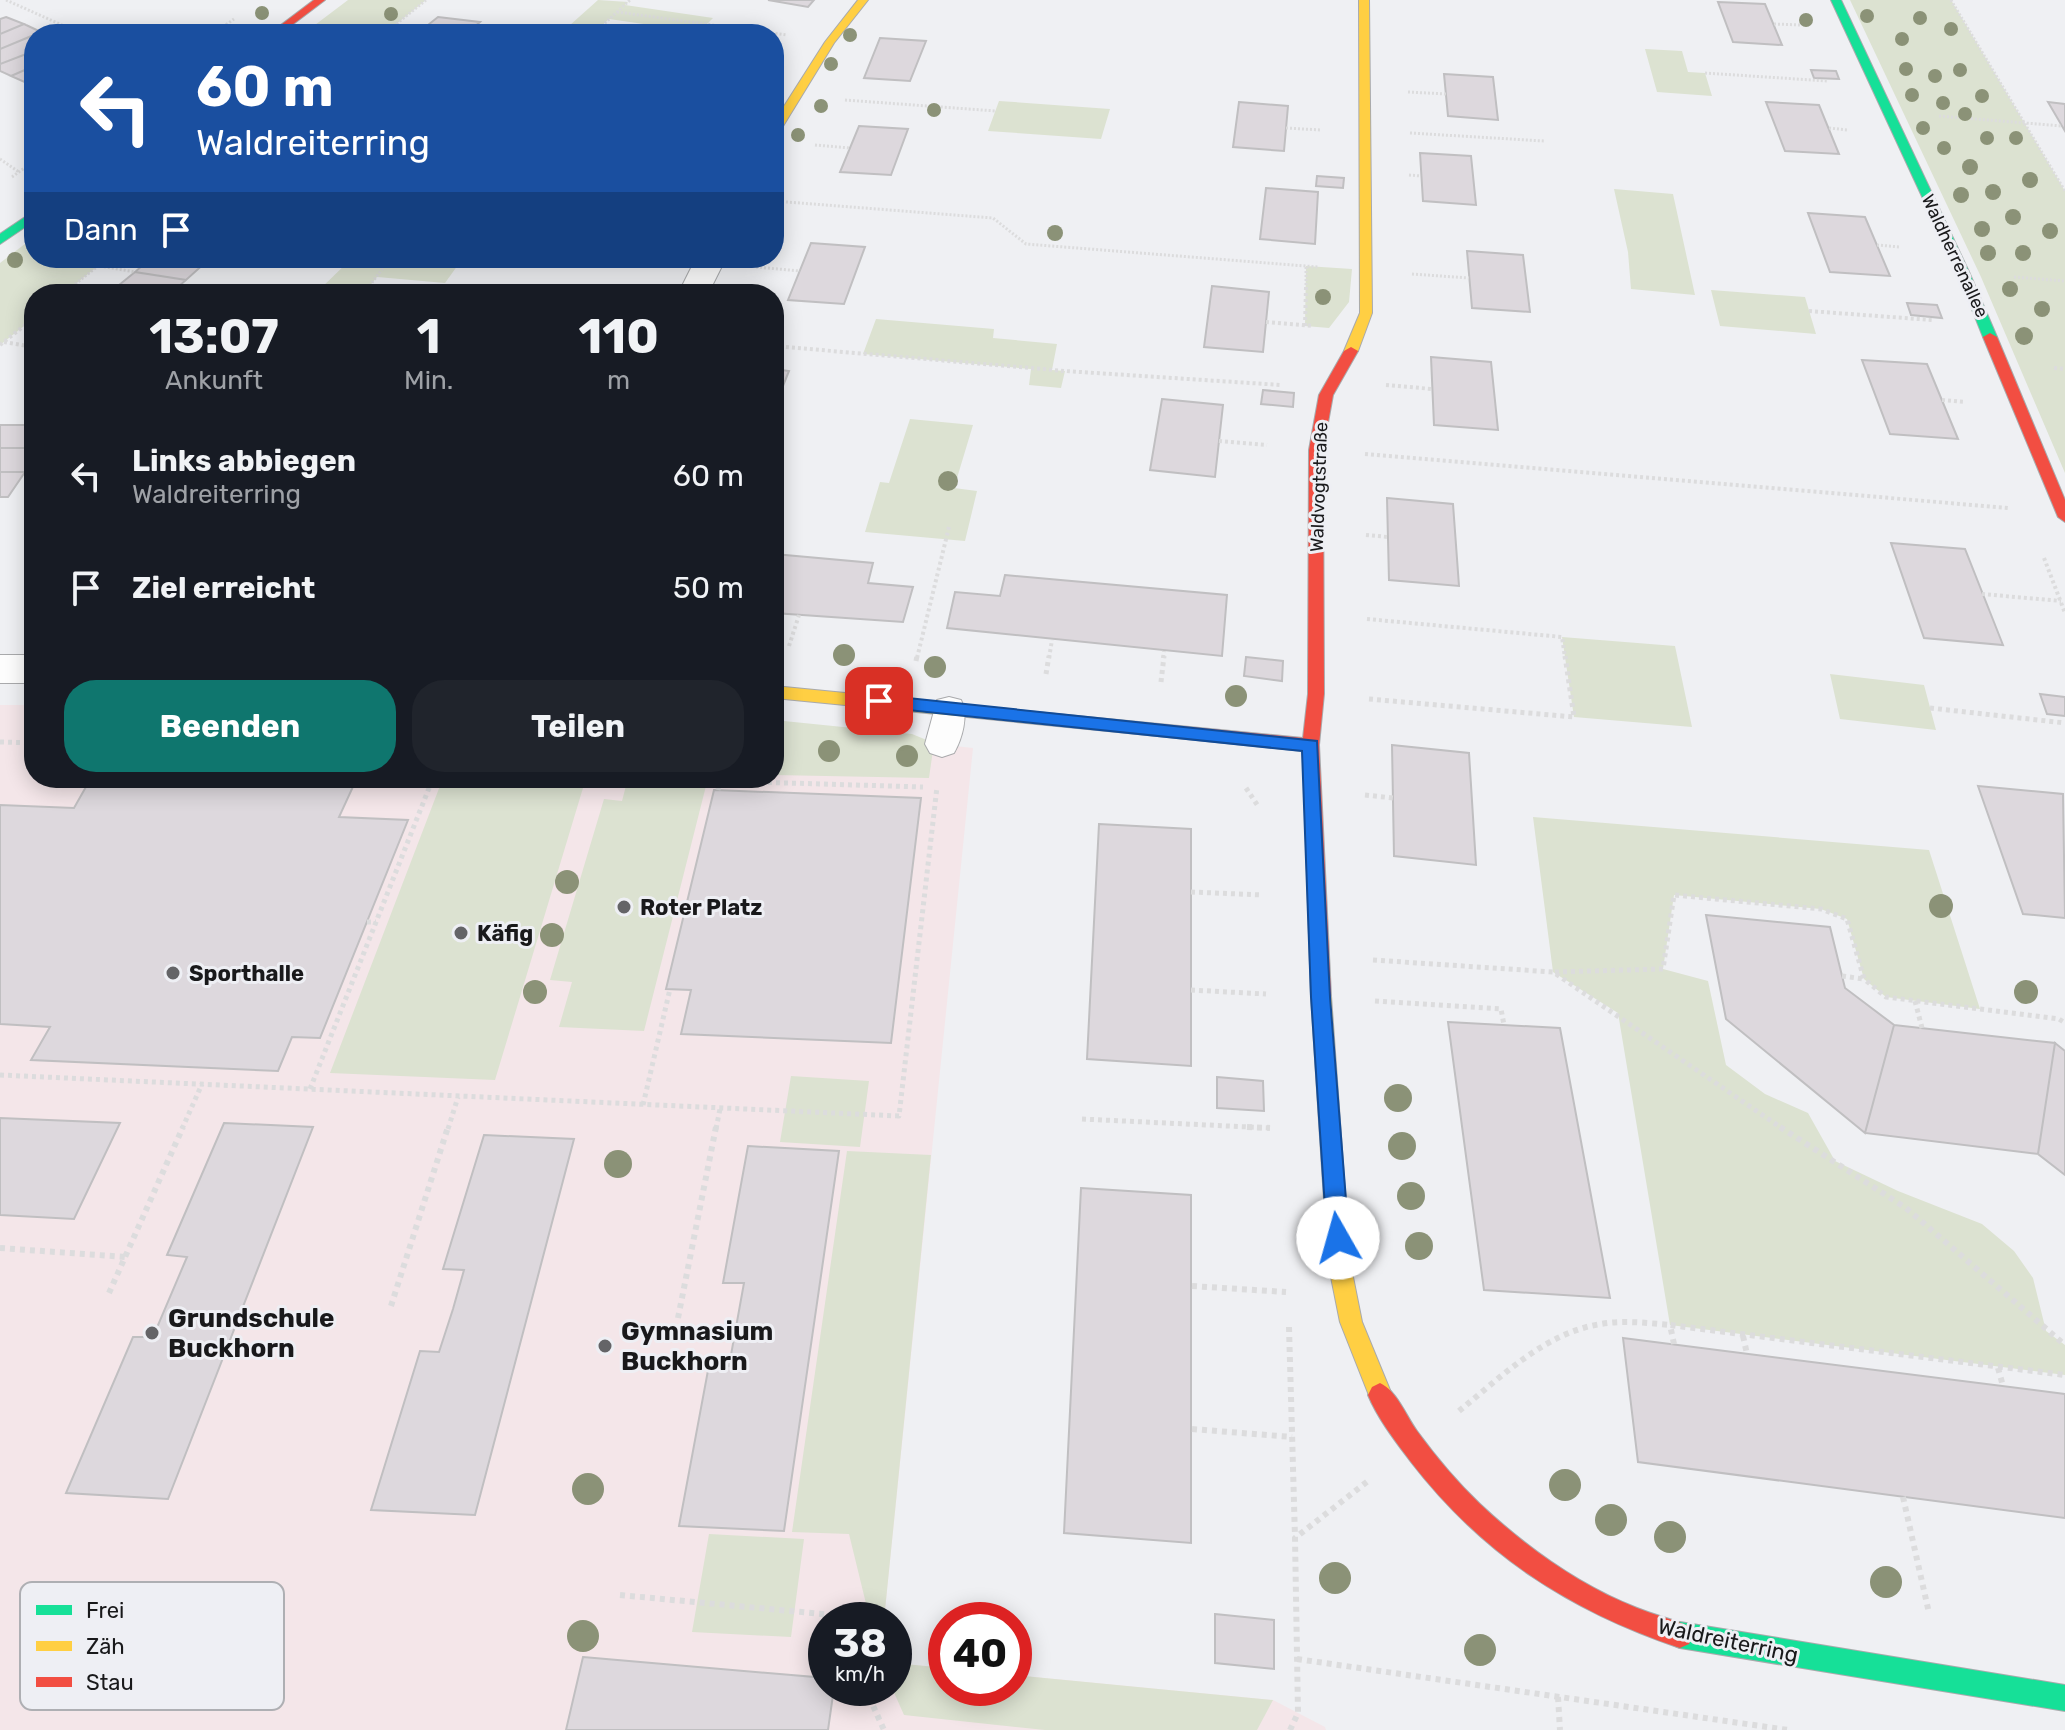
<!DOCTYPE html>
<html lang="de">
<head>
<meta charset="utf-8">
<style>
	body { margin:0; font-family:Rubik,sans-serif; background:#20242c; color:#f1f3f6; height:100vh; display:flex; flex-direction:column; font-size:30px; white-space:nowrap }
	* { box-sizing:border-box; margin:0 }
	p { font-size:26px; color:#9ea1a6 }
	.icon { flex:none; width:44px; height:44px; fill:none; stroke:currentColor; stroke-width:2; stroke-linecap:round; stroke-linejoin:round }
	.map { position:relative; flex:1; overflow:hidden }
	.details { position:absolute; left:24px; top:284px; width:760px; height:504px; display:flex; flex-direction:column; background:#171b24; border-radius:32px; box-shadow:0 4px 20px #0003 }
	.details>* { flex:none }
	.banner { position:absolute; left:24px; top:24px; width:760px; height:244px; border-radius:32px; box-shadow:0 4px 20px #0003; background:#1a4fa0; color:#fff; overflow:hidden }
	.speed { position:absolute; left:808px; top:1602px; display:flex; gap:16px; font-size:40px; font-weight:700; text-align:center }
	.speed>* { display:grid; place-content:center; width:104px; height:104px; border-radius:50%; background:#171b24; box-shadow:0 4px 20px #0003; line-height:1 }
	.speed small { font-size:20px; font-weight:400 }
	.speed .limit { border:12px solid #d22; background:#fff; color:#111 }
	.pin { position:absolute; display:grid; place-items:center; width:68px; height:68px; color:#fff; margin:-34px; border-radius:16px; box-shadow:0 4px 12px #0006 }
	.me { position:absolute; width:88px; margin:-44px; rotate:353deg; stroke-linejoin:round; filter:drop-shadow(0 0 6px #0008) }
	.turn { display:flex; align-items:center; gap:28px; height:168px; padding:0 40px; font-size:36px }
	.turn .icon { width:104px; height:104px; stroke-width:2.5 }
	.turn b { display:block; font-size:56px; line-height:68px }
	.then { display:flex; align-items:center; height:76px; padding:0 40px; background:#0003; gap:16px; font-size:30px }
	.eta { display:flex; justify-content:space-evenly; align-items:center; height:136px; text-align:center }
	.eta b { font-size:48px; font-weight:700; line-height:56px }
	.cta { display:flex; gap:16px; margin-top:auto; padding:16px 40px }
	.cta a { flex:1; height:92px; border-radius:32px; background:#0f766e; color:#fff; font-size:32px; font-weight:700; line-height:92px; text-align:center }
	.cta a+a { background:#20242c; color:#f1f3f6 }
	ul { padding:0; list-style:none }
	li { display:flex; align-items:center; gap:24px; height:112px; padding:0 40px }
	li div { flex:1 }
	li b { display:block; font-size:30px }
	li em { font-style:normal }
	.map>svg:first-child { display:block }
	.education { fill:#f4e6e9 }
	.green { fill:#dce2d1 }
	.building { fill:#ddd8dd; stroke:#c0bfc1; stroke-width:2 }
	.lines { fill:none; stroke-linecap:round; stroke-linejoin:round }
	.lane-casing { stroke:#a9aaac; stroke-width:2 }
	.street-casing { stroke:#a9aaac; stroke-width:2 }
	.fast-casing { stroke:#a9aaac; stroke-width:2 }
	.slow-casing { stroke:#a9aaac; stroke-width:2 }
	.jam-casing { stroke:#a9aaac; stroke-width:2 }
	.path-far3 { stroke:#dcdcdd; stroke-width:3; stroke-dasharray:2 2; stroke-linecap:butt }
	.path-far2 { stroke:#dcdcdd; stroke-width:4; stroke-dasharray:3 3; stroke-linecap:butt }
	.path-far1 { stroke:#dcdcdd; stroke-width:5; stroke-dasharray:4 4; stroke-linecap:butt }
	.path { stroke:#dcdcdd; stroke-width:6; stroke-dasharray:5 5; stroke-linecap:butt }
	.lane { fill:#fdfdfd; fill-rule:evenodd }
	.street { fill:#fdfdfd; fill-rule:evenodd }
	.fast { fill:#16e098; fill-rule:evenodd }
	.slow { fill:#ffcf43; fill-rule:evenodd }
	.jam { fill:#f24e42; fill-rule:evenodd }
	.tree { fill:#8b9277 }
	.route { fill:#1a73e8; stroke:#114b97; stroke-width:2 }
	.poi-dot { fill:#646467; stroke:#eeeff4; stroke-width:3 }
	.labels { text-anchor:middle; stroke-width:6; stroke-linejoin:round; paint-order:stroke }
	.far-street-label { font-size:18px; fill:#19191b; stroke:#eeeff4 }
	.poi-label { font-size:22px; font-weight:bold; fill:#19191b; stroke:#eeeff4; text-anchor:start }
	.street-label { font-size:22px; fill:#19191b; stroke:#eeeff4 }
	.near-poi-label { font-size:26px; font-weight:bold; fill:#19191b; stroke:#eeeff4; text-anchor:start }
	.key { fill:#eeeff4; stroke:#aeafb3; stroke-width:2 }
	.key-label { font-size:22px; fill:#19191b }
</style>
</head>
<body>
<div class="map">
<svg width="2065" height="1730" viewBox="0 0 2065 1730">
	<rect width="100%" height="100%" fill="#eff0f3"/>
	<!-- education -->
	<path class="education" d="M0,705H34V778H774V726L973,748L884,1620H826V1688H894V1663L946,1668V1688H1014V1675L1273,1700L1325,1727L1326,1730H0Z"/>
	<!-- green -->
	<path class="green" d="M348,0H426L384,34H303Z
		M598,0L628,2L625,5L713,18L699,32L609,19L593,34H560Z
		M1850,0H1951L2065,191V473L1981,277Z
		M1645,49L1682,51L1688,72L1705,73L1712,96L1657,92Z
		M999,101L1110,109L1101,139L988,131Z
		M1614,189L1673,194L1695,295L1631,289L1628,252Z
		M34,237V258H108L63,294H34V318L0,345V263Z
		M352,258H463L445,283L377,277L363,294H315Z
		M1306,266L1352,269L1349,302L1329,328L1305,326Z
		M1711,290L1805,297L1816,334L1720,326Z
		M876,319L994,329L993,338L1057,344L1052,370L1065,371L1061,388L1029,385L1031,369L863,354Z
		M910,419L973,425L954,488L977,491L965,541L865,532L880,482L889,483Z
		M1562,637L1675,646L1692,727L1574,717Z
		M1830,674L1924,685L1936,730L1840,719Z
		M774,720L912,734L934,743L929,778L774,775Z
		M443,778H586L495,1080L330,1073Z
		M628,778H708L644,1031L559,1027L572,982L550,980L604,799L622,801Z
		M1533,817L1929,850L1980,1009L1886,997L1864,979L1847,919L1821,909L1674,895L1663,969L1708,981L1726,1065L1765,1094L1808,1113L1835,1161L1898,1191L1982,1224L2014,1251L2033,1278L2046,1331L2065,1345V1375L1670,1325L1618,1013L1553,972Z
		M791,1076L869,1081L860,1147L780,1142Z
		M847,1151L931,1155L884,1620H870L849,1534L792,1532Z
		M709,1534L804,1539L791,1637L692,1632Z
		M894,1663L946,1668V1688H1014V1675L1273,1700L1257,1730H1045L904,1715L892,1688Z"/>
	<!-- building -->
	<path class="building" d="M768,0H814L808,7Z
		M1718,2L1765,4L1782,45L1733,42Z
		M6,17L24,24L0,34V19Z
		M438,17L480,22L466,34L423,29Z
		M24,24L41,32L0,49V34Z
		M34,35V51L0,64V49Z
		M880,38L926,41L910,81L864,78Z
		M34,51V66L11,76L0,71V64Z
		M34,66V83L29,84L11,76Z
		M1811,70L1836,71L1839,79L1814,78Z
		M1444,74L1493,77L1498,120L1448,116Z
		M1239,102L1288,106L1284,151L1233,147Z
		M1766,102L1819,105L1839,154L1785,151Z
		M2048,102L2065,104V131L2062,126Z
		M859,126L908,129L891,175L840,172Z
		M1420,153L1471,156L1476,205L1423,201Z
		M1317,176L1344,178L1343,188L1316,186Z
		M1266,188L1318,192L1315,244L1260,239Z
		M1808,213L1865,217L1890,276L1830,272Z
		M811,243L865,247L844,304L788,300Z
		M1467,251L1523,255L1530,312L1472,308Z
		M151,258H182L206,262L186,280L135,272Z
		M135,272L186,280L170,294L113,290Z
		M1212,286L1269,292L1263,352L1204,347Z
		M1907,303L1937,305L1942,318L1911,315Z
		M1431,357L1491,362L1498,430L1434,425Z
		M1862,360L1927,364L1958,439L1890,434Z
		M774,369L789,371L774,408Z
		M1263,390L1294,393L1293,407L1261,404Z
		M1162,399L1223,405L1215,477L1150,470Z
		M0,425H34V448H0Z
		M0,448H34V458L25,472H0Z
		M0,472H25L8,497H0Z
		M1387,498L1453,504L1459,586L1389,580Z
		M1891,543L1965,549L2003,645L1924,638Z
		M774,554L873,563L868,583L913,587L903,622L774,613Z
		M1005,575L1227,595L1222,656L947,628L955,592L1000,596Z
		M1246,657L1283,661L1282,681L1244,676Z
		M2040,694L2065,697V716L2047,714Z
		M1392,745L1469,753L1476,865L1394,856Z
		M91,778H357L339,817L408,820L320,1038L292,1037L278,1071L31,1060L50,1027L0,1024V805L74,808Z
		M1978,786L2063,794L2065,918L2023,914Z
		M714,790L921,798L891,1043L681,1034L691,990L666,989Z
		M1099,824L1191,829V1066L1087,1059Z
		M1706,915L1830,927L1845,988L1894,1025L1865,1133L1726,1019Z
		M1448,1022L1560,1028L1610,1298L1484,1290Z
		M1894,1025L2055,1043L2038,1154L1865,1133Z
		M2055,1043L2065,1051V1175L2038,1154Z
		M1217,1077L1263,1081L1264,1111L1217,1108Z
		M0,1118L120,1123L74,1219L0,1215Z
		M224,1123L313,1127L168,1499L66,1493L133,1337H153L187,1257L167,1255Z
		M484,1135L574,1139L475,1515L371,1510L420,1351L439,1352L453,1309L464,1270L443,1269Z
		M748,1146L839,1151L784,1531L679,1526L709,1365L729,1366L744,1283H723Z
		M1081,1188L1191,1195V1543L1064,1533Z
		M1623,1338L2065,1394V1518L1638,1462Z
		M1215,1614L1274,1620V1669L1215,1663Z
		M583,1657L826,1678V1688H834L828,1730H566Z"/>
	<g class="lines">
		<defs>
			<path id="lane" d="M949,697L961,700C969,715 962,739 954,753L942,757L930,753L925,744L937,700Z"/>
			<path id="street" d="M696,258H726L708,294H678Z
				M0,655H34V683H0Z"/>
			<path id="fast" d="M1831,0H1841L1969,272L1997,337L1995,340L1983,337L1957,272Z
				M34,211V221L0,244V234Z
				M1680,1622L2065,1685V1711L1680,1648L1671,1644L1667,1635L1671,1626Z"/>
			<path id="slow" d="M858,0H868L834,43L780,131L774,134V122L825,42Z
				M1359,0H1369L1372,313L1358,351L1351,355L1344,351L1360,313Z
				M774,686L1118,720L1126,726L1118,732L774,698Z
				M1321,988L1328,990L1331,996L1350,1262L1362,1322L1392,1395L1388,1403L1380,1407L1372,1403L1340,1322L1328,1262L1311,996L1314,990Z"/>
			<path id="jam" d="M314,0H325L280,34H269Z
				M1990,333L1997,337L2065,500V522L2058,517L1983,337Z
				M1351,347L1358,351L1333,395L1323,450L1324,694L1319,745L1331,996L1328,1002L1321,1004L1314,1002L1311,996L1303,751L1118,732L1110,726L1118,720L1303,738L1308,694L1309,450L1319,395L1344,351Z
				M1380,1383C1397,1391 1406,1416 1417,1431C1436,1457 1457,1482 1480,1504C1526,1547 1578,1585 1637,1608C1654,1615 1672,1619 1689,1626L1693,1635L1689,1644L1680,1648C1570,1611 1483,1555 1411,1462C1396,1442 1378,1419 1368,1395L1372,1387Z"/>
		</defs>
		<!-- lane casing -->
		<use href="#lane" class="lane-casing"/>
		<!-- street casing -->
		<use href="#street" class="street-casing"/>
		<!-- fast casing -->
		<use href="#fast" class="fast-casing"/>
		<!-- slow casing -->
		<use href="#slow" class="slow-casing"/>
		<!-- jam casing -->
		<use href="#jam" class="jam-casing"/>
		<!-- path-far3 -->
		<path class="path-far3" d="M6,0L82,34
			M1951,0L2065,191
			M617,12L787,35
			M1774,24L1801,25
			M397,25L423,29
			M213,34L234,19
			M384,34L426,0
			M593,34L630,0
			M1705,73L1827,81
			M1408,92L1446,94
			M845,100L996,111
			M1939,116L2062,126
			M1286,128L1321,130
			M1829,128L1848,130
			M1410,133L1544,141
			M815,145L850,148
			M0,159L19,172
			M1409,175L1421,176
			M12,177L34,161
			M774,201L993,218L1026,244L1318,267
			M1877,245L1900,247
			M647,258L662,259
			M100,266L135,272
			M756,267L800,271
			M1412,274L1469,278
			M2014,277L2065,281
			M69,289L108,258
			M367,289L391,258
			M1306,289V266"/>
		<!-- path-far2 -->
		<path class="path-far2" d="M63,294L71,287
			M363,294L368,287
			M1809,311L1932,320
			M1266,322L1313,326
			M1305,326L1306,287
			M4,342L34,347
			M0,345L34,318
			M774,346L1065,371L1281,385
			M2054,368L2065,369
			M1386,385L1432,389
			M1942,400L1965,402
			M1219,441L1267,445
			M1365,454L2009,508
			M1366,535L1388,537
			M2044,558L2065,613
			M1982,594L2061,601
			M1367,619L1562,637L1565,658
			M789,646L799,615
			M917,658L949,527
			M1049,658L1052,640
			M1163,658L1164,651"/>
		<!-- path-far1 -->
		<path class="path-far1" d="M916,661L917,656
			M1046,674L1049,656
			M1161,682L1164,656
			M1369,699L1574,717L1565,656
			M1930,708L2065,723
			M0,742L34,743
			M720,781L923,787
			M1246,788L1258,806
			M718,790L720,779
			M1365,795L1393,798
			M1191,892L1262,895
			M367,922H376
			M1373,960L1553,972L1783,1129
			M1555,972L1663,969L1674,895L1821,909L1847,919L1864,979L1886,997L2059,1019L2065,1023
			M1842,976L1864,979
			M1191,990L1266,994
			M1375,1001L1501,1009L1504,1025
			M1915,1001L1922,1028
			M0,1075L899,1116L937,787
			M310,1089L433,778
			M643,1105L670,989
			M1082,1119L1270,1128
			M182,1129L202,1084
			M448,1129L458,1097
			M716,1129L720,1109"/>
		<!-- path -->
		<path class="path" d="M1247,1127L1270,1128
			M1780,1127L1906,1208L2065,1345
			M0,1248L126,1257
			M1192,1286L1286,1292
			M109,1293L183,1127
			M391,1306L448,1127
			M678,1318L716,1127
			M1289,1327L1295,1538
			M1743,1336L1747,1354
			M1674,1344L1670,1325L2065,1375
			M1998,1368L2003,1386
			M1459,1411C1501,1377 1546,1332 1601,1324C1624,1320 1647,1323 1670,1325
			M1192,1429L1292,1437
			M1903,1497L1929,1613
			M620,1595L833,1615L835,1620
			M1297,1659L1788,1730
			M865,1688L884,1730
			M1558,1697L1560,1730
			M1290,1730L1298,1713L1295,1538L1368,1481"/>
		<!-- lane -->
		<use href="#lane" class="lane"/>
		<!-- street -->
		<use href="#street" class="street"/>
		<!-- fast -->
		<use href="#fast" class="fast"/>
		<!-- slow -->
		<use href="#slow" class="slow"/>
		<!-- jam -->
		<use href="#jam" class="jam"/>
	</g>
	<!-- trees -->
	<g class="tree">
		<circle cx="262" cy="13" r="7"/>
		<circle cx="391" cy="14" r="7"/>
		<circle cx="1867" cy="16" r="7"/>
		<circle cx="1920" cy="18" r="7"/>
		<circle cx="1806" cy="20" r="7"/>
		<circle cx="1951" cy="29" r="7"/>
		<circle cx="850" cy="35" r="7"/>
		<circle cx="1902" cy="39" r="7"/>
		<circle cx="831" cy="64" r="7"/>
		<circle cx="1906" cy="69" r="7"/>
		<circle cx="1960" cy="70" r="7"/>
		<circle cx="1935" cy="76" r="7"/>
		<circle cx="1912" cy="95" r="7"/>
		<circle cx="1982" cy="96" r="7"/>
		<circle cx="1943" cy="103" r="7"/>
		<circle cx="821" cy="106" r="7"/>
		<circle cx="934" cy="110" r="7"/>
		<circle cx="1965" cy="114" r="7"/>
		<circle cx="1923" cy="128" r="7"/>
		<circle cx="798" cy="135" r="7"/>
		<circle cx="1987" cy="138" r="7"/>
		<circle cx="2016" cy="138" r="7"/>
		<circle cx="1944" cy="148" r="7"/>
		<circle cx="1970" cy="167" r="8"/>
		<circle cx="2030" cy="180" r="8"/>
		<circle cx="1993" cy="192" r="8"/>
		<circle cx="1961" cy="195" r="8"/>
		<circle cx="2013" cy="217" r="8"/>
		<circle cx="1982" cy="229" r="8"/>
		<circle cx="2050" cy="231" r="8"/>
		<circle cx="1055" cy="233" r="8"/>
		<circle cx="1988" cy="253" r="8"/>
		<circle cx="2023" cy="253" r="8"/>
		<circle cx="15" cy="260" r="8"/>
		<circle cx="2010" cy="289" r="8"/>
		<circle cx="1323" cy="297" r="8"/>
		<circle cx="2042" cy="309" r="8"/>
		<circle cx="2024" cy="336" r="9"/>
		<circle cx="948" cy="481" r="10"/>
		<circle cx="844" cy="655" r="11"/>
		<circle cx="935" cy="667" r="11"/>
		<circle cx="1236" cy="696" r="11"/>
		<circle cx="829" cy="751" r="11"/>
		<circle cx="907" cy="756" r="11"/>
		<circle cx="567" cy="882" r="12"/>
		<circle cx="1941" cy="906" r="12"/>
		<circle cx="552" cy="935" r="12"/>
		<circle cx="535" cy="992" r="12"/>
		<circle cx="2026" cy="992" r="12"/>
		<circle cx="1398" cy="1098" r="14"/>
		<circle cx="1402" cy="1146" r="14"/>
		<circle cx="618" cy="1164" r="14"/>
		<circle cx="1411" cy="1196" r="14"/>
		<circle cx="1419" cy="1246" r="14"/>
		<circle cx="1565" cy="1485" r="16"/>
		<circle cx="588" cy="1489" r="16"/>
		<circle cx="1611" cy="1520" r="16"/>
		<circle cx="1670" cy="1537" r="16"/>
		<circle cx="1335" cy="1578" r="16"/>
		<circle cx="1886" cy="1582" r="16"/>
		<circle cx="583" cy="1636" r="16"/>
		<circle cx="1480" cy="1650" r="16"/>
	</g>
	<!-- route -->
	<path class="route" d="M879,695L1317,741L1330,997L1349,1238L1345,1245L1338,1248L1330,1245L1327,1238L1311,997L1302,751L879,707L871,701Z"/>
	<!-- markers -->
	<g class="poi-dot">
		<circle cx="624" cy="907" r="8"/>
		<circle cx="461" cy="933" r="8"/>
		<circle cx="173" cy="973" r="8"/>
		<circle cx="152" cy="1333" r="8"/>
		<circle cx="605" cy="1346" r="8"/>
	</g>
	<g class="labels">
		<!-- far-street labels -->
		<g class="far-street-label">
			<text transform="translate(1955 256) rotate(65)" y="6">Waldherrenallee</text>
			<text transform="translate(1319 487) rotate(-88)" y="6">Waldvogtstraße</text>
		</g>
		<!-- poi labels -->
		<g class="poi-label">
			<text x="640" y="915">Roter Platz</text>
			<text x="477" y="941">Käfig</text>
			<text x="189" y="981">Sporthalle</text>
		</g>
		<!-- street labels -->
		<g class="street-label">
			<text transform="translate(1728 1640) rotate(12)" y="8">Waldreiterring</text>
		</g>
		<!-- near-poi labels -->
		<g class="near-poi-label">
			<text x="168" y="1327">Grundschule<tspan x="168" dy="30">Buckhorn</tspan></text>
			<text x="621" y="1340">Gymnasium<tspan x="621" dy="30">Buckhorn</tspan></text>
		</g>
	</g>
	<!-- legend -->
	<rect x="20" y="1582" width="264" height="128" rx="12" class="key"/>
	<rect x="36" y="1605" width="36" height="10" fill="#16e098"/>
	<rect x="36" y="1641" width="36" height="10" fill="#ffcf43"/>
	<rect x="36" y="1677" width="36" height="10" fill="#f24e42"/>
	<g class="key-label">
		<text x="86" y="1618">Frei</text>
		<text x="86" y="1654">Zäh</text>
		<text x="86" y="1690">Stau</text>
	</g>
</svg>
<div class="speed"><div>38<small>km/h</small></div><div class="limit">40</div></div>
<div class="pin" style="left:879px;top:701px;background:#d93025"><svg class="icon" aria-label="arrive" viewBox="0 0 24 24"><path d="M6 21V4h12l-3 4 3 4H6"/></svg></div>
<svg class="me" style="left:1338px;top:1238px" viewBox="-20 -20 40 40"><circle r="19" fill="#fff"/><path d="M0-13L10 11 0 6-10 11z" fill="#1a73e8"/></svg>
<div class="banner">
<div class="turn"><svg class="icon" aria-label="left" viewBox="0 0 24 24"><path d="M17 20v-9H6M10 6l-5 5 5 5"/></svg><div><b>60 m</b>Waldreiterring</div></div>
<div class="then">Dann<svg class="icon" aria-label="arrive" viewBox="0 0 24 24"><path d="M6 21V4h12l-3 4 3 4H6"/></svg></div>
</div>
<section class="details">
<div class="eta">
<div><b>13:07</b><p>Ankunft</p></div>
<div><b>1</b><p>Min.</p></div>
<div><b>110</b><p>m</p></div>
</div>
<ul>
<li><svg class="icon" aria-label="left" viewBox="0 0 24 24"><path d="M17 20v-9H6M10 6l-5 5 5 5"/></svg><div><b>Links abbiegen</b><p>Waldreiterring</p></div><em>60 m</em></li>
<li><svg class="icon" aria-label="arrive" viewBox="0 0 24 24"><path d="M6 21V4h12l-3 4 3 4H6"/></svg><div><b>Ziel erreicht</b></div><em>50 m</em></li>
</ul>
<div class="cta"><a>Beenden</a><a>Teilen</a></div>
</section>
</div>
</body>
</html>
